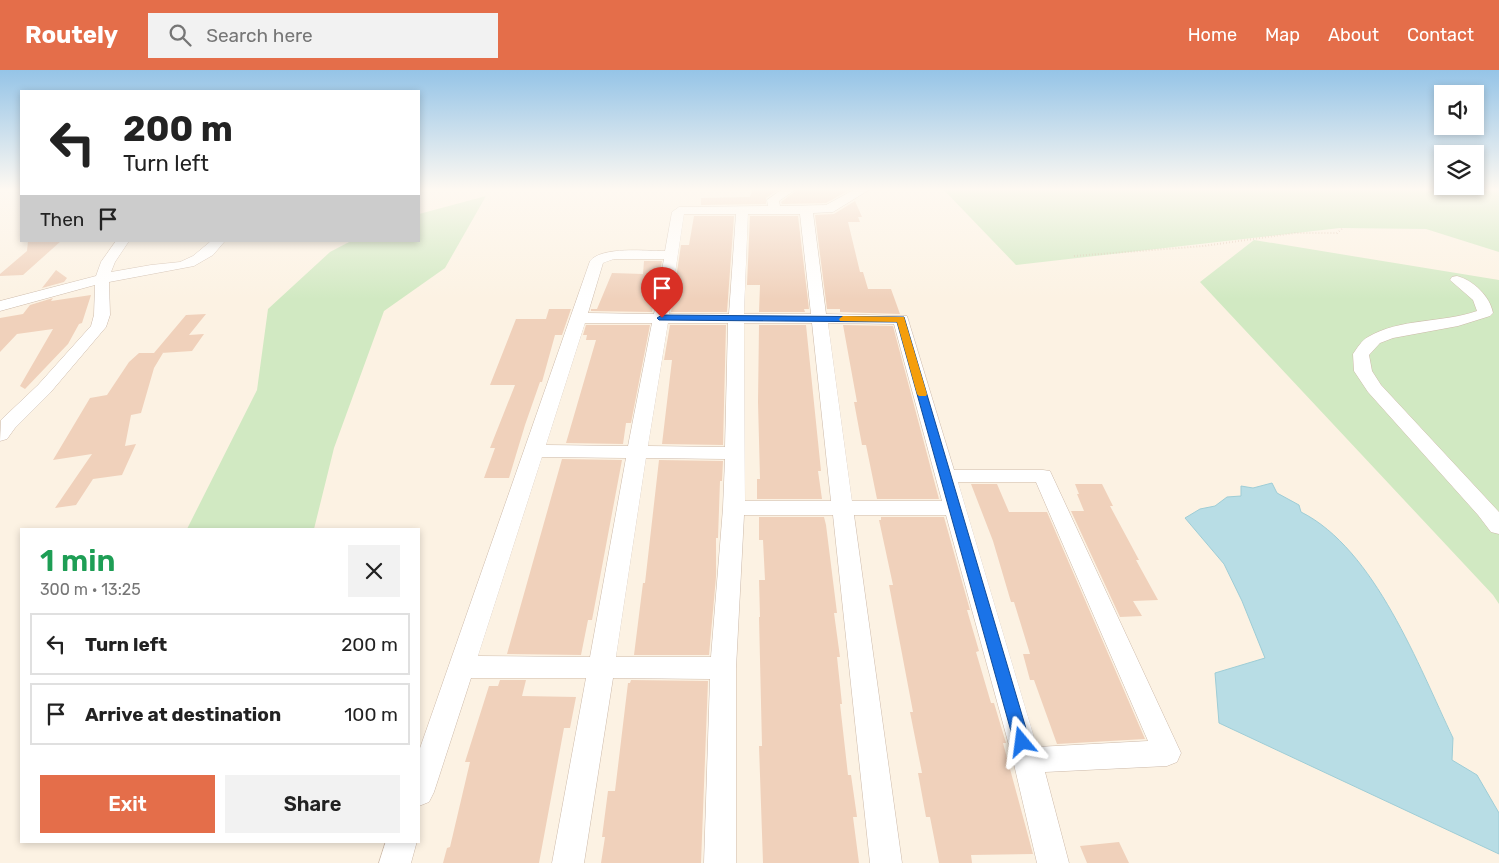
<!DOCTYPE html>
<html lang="en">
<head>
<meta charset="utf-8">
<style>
	body { margin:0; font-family:Rubik,sans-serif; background:#f2f2f2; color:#222; height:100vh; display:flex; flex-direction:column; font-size:19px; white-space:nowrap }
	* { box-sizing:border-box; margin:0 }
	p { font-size:16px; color:#767676 }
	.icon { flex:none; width:28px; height:28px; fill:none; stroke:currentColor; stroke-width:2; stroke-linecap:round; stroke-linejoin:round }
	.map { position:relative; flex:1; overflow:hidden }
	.panel { position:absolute; left:20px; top:458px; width:400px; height:315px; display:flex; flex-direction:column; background:#fff; border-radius:0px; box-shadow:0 2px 8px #0003 }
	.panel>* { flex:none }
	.hud { position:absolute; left:20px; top:20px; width:400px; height:152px; border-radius:0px; box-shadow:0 2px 8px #0003; background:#fff; color:#222; overflow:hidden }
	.fabs { position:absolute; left:1434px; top:15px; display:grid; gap:10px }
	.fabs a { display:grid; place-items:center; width:50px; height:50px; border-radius:0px; background:#fff; box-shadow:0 2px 8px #0003; font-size:25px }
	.pin { position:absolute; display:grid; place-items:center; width:42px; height:42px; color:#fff; margin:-51px -21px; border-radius:50% 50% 50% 0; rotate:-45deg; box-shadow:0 0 5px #0007 }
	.pin .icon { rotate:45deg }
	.me { position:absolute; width:55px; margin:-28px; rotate:344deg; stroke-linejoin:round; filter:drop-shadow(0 0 4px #0008) }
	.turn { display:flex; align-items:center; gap:18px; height:105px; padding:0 20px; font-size:22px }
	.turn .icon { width:65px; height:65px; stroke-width:2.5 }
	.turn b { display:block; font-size:35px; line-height:42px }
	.then { display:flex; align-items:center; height:48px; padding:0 20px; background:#0003; gap:10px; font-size:19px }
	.round { display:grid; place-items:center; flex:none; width:52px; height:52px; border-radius:0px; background:#f2f2f2 }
	.headline { display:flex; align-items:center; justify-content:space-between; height:85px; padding:0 20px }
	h1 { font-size:30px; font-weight:600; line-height:38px; color:#1e9e55 }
	.cta { display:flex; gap:10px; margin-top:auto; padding:10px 20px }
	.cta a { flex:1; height:58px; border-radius:0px; background:#e46e4a; color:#fff; font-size:20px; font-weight:600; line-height:58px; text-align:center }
	.cta a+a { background:#f2f2f2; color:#222 }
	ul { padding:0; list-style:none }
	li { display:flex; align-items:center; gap:15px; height:62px; margin:0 10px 8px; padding:0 10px; border:2px solid #e0e0e0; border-radius:0px }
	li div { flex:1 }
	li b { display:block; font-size:19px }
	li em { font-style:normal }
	header { display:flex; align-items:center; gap:30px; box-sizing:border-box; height:70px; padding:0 25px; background:#e46e4a; color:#fff }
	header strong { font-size:24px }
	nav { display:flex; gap:28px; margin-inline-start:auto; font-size:18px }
	.search { width:350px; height:45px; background:#f2f2f2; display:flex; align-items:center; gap:12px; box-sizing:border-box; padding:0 18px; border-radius:0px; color:#767676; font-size:19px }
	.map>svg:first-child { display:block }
	.green { fill:#d1e9c2 }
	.water { fill:#b8dde5; stroke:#9ecdd6 }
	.building { fill:#f0d1bb }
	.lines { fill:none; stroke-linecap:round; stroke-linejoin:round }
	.minor-casing { stroke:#cdbaaa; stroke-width:1 }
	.path { stroke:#d5b49e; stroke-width:2; stroke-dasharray:0.5 2.5; stroke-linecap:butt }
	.minor { fill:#fff; fill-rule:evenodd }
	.route { fill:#1a73e8; stroke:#114b97 }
	.slow { fill:#f59e0b }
</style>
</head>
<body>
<header>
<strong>Routely</strong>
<div class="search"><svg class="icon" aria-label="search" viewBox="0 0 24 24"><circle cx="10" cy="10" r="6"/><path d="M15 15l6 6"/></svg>Search here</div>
<nav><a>Home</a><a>Map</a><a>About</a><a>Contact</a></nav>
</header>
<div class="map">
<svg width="1499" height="793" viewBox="0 0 1499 793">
	<rect width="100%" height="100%" fill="#fcf2e3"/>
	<!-- green -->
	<path class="green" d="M942,118H1499V182L1426,159L1340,158L1016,195Z
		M486,126L445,198L384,241L334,378L314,459H187L257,320L268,239L330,182L351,171H419V144Z
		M1254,170L1499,210V534L1493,525L1200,212Z"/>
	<!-- water -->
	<path class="water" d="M1272,413L1277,423L1299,435L1301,442C1375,479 1419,597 1453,668L1452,690L1477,705L1499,743V784L1219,653L1215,603L1265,588L1242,531L1224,494L1185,448L1200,439L1215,436L1227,427L1241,426V416L1253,418Z"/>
	<!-- building -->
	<path class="building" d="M753,118H781L766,128V134L701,135V128L750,127Z
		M800,118H853L826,133L782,134L781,132Z
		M855,131L862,147H858L860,152H848L860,202H863L868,219H891L900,244L840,242V239H827L815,145L834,144Z
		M694,146H734L727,242H671L681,175H689Z
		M750,146H798L809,239H804L805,242H759L760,215H747Z
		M28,171H61L23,205L0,206V204L27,181Z
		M644,191H662L652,242L591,241V239H597L612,203L643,204Z
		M56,200L67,208L64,212L42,218Z
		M91,225L82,253L79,254L68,274L25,319L20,316L53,259L17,264L0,282V248L23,244L30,235L53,228L51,231Z
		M549,239H571L562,265H555L542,312H540L525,355L509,408H484L495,378H490L515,315H490L516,249H546Z
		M206,244L189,265L204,264L192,281L161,283H163L154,298L141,343L131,345L125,376L136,374L122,405L93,409L76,435L55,438L92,384L53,390L90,328L107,325L129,292L139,283H154L186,245Z
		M586,255H650L631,353H626L623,374L566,373L596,270H586L587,265H583Z
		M670,255H726L723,375L662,374L672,290H664Z
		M759,255H806L821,401H818L822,429H757V409H760L758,332Z
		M843,255L893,256L939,429H877L866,375H862L854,332H857Z
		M562,389L622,390L592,550H588L581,585L507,584Z
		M659,390L723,391L722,411H720L718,468H716V507L709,585H634L643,513H645Z
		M971,414H997L1009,442H1047L1145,669L1057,674L1034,610H1030L1023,584H1030L1014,532H1011L993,471Z
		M1075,414H1102L1113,436H1110L1139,490H1136L1158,530L1133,531L1142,546L1120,547L1071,441H1084L1077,424H1079Z
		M759,447H824L826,455L837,543H834L840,587H837L842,634H840L848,705H851L857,747H853L859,793H763L759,676H762L759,547H760L759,510H765L763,470H759Z
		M881,447H944L970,540H967L979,581L976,582L991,633H994L1006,673H1003L1033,784L971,785L972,793H939L930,747H926L918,703H922L910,642H913L889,515H893L879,450H881Z
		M500,610H526L522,626L576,627L570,658H564L539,793H443L447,778L450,777L470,692H465L489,616H498Z
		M631,610L708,611L701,793H601L605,767H602L608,721H615L628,613H630Z
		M1119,772L1129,793H1087L1080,776Z"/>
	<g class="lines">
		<defs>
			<path id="minor" d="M784,118H798L779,131L780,136L826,135L857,118H872L833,142L813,143L826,244L907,246L954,400H1043L1050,401L1181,683L1177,692L1167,696L1045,702L1069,793H1037L1013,690L946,445H854L902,793H870L833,445H744L736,598V793H704L710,609L613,608L584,793H552L586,608H471L434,722L429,732L419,736V681L590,191C602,176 646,181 665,181L672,142L679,137L768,136L767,130ZM684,144H736L729,244H669ZM748,144H800L811,244H744ZM614,189H664L654,244L588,243L603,193ZM585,253H652L628,376L546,375ZM668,253H728L725,377L648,376ZM744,253H812L831,431H745ZM828,253L894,254L942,431H852ZM542,387L626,388L590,587L478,586ZM646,388L725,389L723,438L711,587H616ZM958,412H1036L1148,671L1037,677Z
				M116,171H129L115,192L111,202L151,195L180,192L193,186L211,171H225L213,185L194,196L109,212L110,245L106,257L50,323L15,358L7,369L0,371L1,350L38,315L91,256L94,245L95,215L0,241V231L96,206L101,192Z
				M1457,206C1473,210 1490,226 1493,243L1490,246L1458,256L1393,268L1380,273L1369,285L1372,301L1381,315L1499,442V464L1491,462L1478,445L1368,322L1354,301L1353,284C1357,278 1362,270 1368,267C1400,248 1443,253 1477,241L1473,230L1450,210L1452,207Z
				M386,771H417L411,793H379Z"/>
		</defs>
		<!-- minor casing -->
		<use href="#minor" class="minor-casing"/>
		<!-- path -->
		<path class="path" d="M1074,186L1204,176L1295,163H1337L1343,158"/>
		<!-- minor -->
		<use href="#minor" class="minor"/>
	</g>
	<!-- sky -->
	<linearGradient id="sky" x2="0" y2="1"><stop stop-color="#95c4e7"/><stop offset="0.52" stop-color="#fef9f2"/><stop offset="1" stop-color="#fef9f2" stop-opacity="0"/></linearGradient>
	<rect width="1499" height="229" fill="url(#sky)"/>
	<!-- route -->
	<path class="route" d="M662,245L904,247L1030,672L1027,677L1022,679L1016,677L1014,672L897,252L659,250L657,248Z"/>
	<!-- slow -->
	<path class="slow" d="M843,246L904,247L927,324L926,326H919L917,324L897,252L840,251L839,249Z"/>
</svg>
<div class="fabs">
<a><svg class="icon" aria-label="sound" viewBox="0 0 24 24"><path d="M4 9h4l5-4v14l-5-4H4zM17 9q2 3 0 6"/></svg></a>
<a><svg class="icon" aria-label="layers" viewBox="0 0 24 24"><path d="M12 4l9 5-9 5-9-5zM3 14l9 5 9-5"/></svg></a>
</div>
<div class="pin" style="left:662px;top:248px;background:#d93025"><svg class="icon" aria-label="arrive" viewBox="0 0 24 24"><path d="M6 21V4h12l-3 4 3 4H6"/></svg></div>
<svg class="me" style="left:1022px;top:672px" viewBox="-20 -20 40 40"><path d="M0-17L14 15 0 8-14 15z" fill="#1a73e8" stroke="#fff" stroke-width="4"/></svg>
<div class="hud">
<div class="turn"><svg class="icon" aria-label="left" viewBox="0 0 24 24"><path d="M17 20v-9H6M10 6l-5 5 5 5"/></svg><div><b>200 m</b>Turn left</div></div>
<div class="then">Then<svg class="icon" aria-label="arrive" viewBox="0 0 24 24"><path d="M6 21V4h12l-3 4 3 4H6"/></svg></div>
</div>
<section class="panel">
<div class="headline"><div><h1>1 min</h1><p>300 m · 13:25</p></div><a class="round"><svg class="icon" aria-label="close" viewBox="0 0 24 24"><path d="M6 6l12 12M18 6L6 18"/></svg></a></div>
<ul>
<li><svg class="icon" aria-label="left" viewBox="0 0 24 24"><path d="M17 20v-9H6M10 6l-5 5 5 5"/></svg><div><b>Turn left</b></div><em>200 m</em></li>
<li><svg class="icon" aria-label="arrive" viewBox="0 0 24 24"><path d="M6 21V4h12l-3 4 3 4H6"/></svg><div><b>Arrive at destination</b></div><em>100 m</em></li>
</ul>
<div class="cta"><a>Exit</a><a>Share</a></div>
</section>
</div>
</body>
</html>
